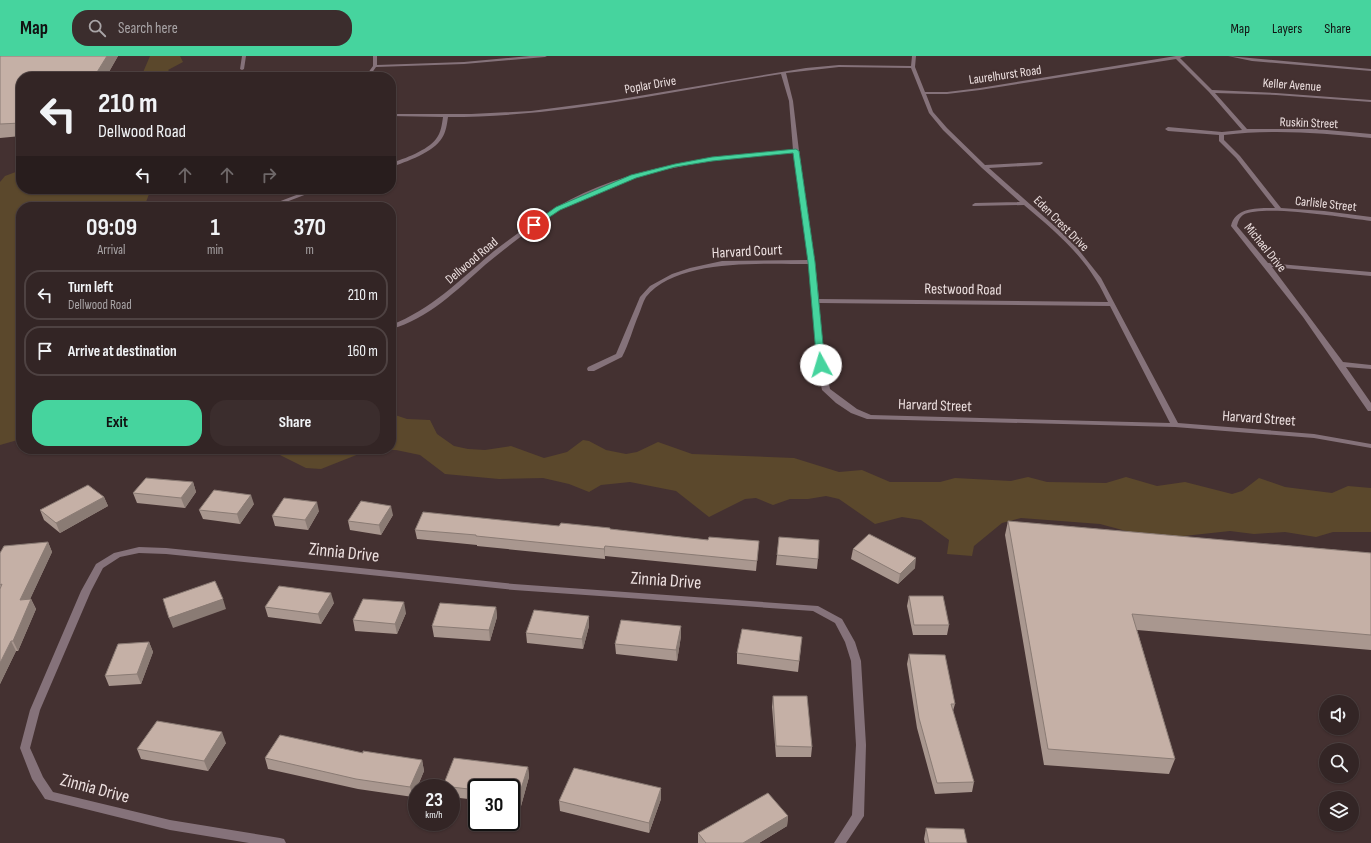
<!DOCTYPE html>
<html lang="en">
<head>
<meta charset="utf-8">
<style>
	body { margin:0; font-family:"Sofia Sans Condensed",sans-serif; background:#3b2d2d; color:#f1f3f6; height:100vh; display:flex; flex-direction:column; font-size:15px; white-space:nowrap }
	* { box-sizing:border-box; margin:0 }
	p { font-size:13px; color:#a9a5a7 }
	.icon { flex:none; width:22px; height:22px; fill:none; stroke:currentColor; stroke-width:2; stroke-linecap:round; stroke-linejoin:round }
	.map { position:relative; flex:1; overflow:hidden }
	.side { position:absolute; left:16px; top:146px; width:380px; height:252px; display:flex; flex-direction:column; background:#332525; border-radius:16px; box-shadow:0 1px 3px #0004,0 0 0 1px #4e4242 }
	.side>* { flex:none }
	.hud { position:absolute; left:16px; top:16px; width:380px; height:122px; border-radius:16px; box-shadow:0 1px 3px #0004,0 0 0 1px #4e4242; background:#332525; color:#f1f3f6; overflow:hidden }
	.tools { position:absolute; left:1319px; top:639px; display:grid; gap:8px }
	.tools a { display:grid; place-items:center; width:40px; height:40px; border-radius:50%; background:#332525; box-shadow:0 1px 3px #0004,0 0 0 1px #4e4242; font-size:20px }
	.speed { position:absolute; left:408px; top:723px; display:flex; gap:8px; font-size:20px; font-weight:700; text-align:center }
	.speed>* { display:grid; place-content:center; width:52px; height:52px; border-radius:50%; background:#332525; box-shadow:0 1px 3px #0004,0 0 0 1px #4e4242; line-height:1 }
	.speed small { font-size:10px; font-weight:400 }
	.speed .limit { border:2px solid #111; border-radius:6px; background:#fff; color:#111 }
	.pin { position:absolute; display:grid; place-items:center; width:34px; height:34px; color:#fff; margin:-17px; border:2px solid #fff; border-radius:50%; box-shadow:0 1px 4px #0007 }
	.me { position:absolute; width:44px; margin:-22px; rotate:354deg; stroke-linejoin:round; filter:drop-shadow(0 0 3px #0008) }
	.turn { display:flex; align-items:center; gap:14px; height:84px; padding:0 16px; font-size:18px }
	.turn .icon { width:52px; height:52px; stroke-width:2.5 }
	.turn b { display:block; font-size:28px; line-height:34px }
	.lanes { display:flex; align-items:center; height:38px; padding:0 16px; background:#0003; justify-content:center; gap:20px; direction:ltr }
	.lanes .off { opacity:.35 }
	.eta { display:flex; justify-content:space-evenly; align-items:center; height:68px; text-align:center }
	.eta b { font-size:24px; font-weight:700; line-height:28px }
	.action { display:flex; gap:8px; margin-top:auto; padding:8px 16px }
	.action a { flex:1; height:46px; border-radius:16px; background:#46d49e; color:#111; font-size:16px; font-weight:700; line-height:46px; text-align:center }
	.action a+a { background:#3b2d2d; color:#f1f3f6 }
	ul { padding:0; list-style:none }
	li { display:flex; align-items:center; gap:12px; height:50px; margin:0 8px 6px; padding:0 8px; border:2px solid #4e4242; border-radius:16px }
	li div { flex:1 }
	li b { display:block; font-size:15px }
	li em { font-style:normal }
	header { display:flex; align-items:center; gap:24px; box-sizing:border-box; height:56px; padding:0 20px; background:#46d49e; color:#111 }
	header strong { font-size:19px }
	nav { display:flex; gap:22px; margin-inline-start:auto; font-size:14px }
	.search { width:280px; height:36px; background:#3b2d2d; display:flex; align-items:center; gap:10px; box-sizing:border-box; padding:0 14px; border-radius:16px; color:#a9a5a7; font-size:15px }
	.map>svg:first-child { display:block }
	.green { fill:#5b482c }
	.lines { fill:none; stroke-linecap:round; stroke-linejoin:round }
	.street { fill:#85727a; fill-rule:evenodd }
	.wall { fill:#a9978f }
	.shaded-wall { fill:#8a7b74 }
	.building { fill:#c5b0a6; stroke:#8a7b74 }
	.route { fill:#46d49e; stroke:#2e8a67 }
	.labels { text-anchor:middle; stroke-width:4; stroke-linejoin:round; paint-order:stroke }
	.far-street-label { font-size:13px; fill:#ede0e0; stroke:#443131 }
	.street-label { font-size:15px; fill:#ede0e0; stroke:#443131 }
	.near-street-label { font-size:18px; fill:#ede0e0; stroke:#443131 }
</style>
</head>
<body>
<header>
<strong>Map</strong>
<div class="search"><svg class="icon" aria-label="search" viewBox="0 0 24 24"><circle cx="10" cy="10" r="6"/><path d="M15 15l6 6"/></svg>Search here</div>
<nav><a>Map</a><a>Layers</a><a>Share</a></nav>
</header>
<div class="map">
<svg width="1371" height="787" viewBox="0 0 1371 787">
	<rect width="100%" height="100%" fill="#443131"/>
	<!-- green -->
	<path class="green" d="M150,0H180L183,6L168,14L174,20L177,21H141Z
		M21,114V133H151L144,151H21V383L0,389V126L5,120Z
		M395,359L407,363L430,364L437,378L454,390L468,393L485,394L511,390L544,402L567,396L583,384L589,385L606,394L626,398L637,396L658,386L692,398L794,402L839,416L862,414L890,426H940L955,422L1011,425L1028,421L1047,426L1106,427L1126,421L1157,430L1185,426L1232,438L1242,435L1259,422L1285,431L1332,437L1348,430L1371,432V476H1333L1316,481L1285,476L1254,478L1230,475L1156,483L1100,468L1021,462L1002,467L974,490L972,500L947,498L949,484L921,464L902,461L875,468L839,443L826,440L808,443H790L773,449L756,442L745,443L709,461L676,435L630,426L601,429L589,436L569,428L543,422L499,423L445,418L420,399L396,394H369L321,413L306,412L268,393H391V360Z"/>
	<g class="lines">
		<!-- street -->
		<path class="street" d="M242,0H246L244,13L242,14L240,13Z
			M373,0H377V9L464,6L530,0H547L545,1L464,8L376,11L369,21H365L373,10Z
			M912,0H916L915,11L925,36H947L980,32L1176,0H1186L1180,2L1212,34L1276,37L1371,44V46L1276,39L1215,37L1247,73H1316L1371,78V82C1322,77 1273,73 1224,79V84L1240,100L1281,152L1324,155L1371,161V165C1345,162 1263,148 1243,159C1239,162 1238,166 1237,170L1268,207L1371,216V220L1272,211L1343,306L1371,309V313L1346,311L1371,347V355H1368L1303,261L1231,170C1235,151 1258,152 1275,152L1236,102L1219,85V79L1168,75L1165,73L1168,71L1222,76L1242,74L1209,36L1176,3L980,34L947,38H926L933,56L947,72L985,109L1042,106L1043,107L1040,109L989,112L1058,173L1078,193L1101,222L1178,367L1314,378L1371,388V392L1314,382L1175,371L867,363L851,357L836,347L822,334L817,309L809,208C764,208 677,202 646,241C643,246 641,253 639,258C633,272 629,288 622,301L594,315H588L587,313L588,311L616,298L640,241L650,230L672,218L690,212L722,205L809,204L794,97C706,103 611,115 538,168C520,181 502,195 485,209C457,234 428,263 391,273V269C432,253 461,223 494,195C506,186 518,177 531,168C605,113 703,100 793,94L789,45L781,18C669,35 563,61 448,61C447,68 446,76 442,82C434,96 406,106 391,111V107C404,103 428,94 436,83C441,77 442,68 443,61L391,60V58H471L531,55L615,44L806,12L839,9L911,10ZM839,11L911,12L929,57L943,74L982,112L1020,146L975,147L972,149L973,150L1024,149C1050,171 1078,194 1096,224C1101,231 1104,239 1108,246L819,243L815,206L799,95L793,45L786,17ZM819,247L1110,250L1170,367L871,359L857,353L830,333L825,309Z
			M1228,0L1371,13V15L1252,5Z
			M312,133H320L273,151H265Z
			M139,491L166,492L514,528L818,550L842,563L855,586L861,605L866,689L864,760L846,787H834L852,759L856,689L851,605L845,586L835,567L813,555L514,534L166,498L139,497L120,501L103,512L91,535L40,654L30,692L43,721L53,736L170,764L280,782L284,783L286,787H249L170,774L45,743L32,723L20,692L30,654L81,535L96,508L114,497Z"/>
	</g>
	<!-- wall -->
	<path class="wall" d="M0,0H118L106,21H21V80L0,82Z
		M193,426L196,436L185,452L137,447L133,437Z
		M104,441L108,450L60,477L44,464L40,454Z
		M254,448L240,468L203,463L199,454Z
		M319,455L308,474L275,470L272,460Z
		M393,459L381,479L350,474L348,465Z
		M1008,465L1371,497V594L1137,574L1175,703L1169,718L1044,709L1005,479Z
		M559,470L610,473L708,484L759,485L756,515L605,500V503L477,490V489L417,483L415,474Z
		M779,481L818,503L817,513L776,509Z
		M48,486L52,496L30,543H31L36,553L18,595H16L0,628V497Z
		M853,493L915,512L898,528L851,503Z
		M909,540L949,569L947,579H913L907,550Z
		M334,547L321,568L268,561L265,551Z
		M496,551L497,561L490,585L434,581L432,570Z
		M406,557L397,578L355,575L353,564Z
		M589,560V570L583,593L527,587L526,577Z
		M681,580L677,605L616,598L615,588Z
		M149,586L153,596L141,628L109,630L105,620Z
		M801,591L798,616L737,608V597Z
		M909,598L955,648L953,655L974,726L972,736L935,738L917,672L907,608Z
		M773,640L812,691L811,701H776L772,651Z
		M226,687L208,715L141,703L137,693Z
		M363,697L422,704L424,715L413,741L358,733L268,713L265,702Z
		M528,711L529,721L521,750L511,749V732H477V744L451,741V732H444L443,730Z
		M661,732V743L649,777L560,755L559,745Z
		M788,760L787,770L759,787H698V777Z
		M926,772L967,787H925L924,783Z"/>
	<!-- shaded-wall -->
	<path class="shaded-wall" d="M107,0H118L106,21H94Z
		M193,426L196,436L185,452L181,442Z
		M251,439L254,448L240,468L237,458Z
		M104,441L108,450L60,477L56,467Z
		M317,446L319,455L308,474L305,464Z
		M391,450L393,459L381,479L379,469Z
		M48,486L52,496L25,554L20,544Z
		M605,490V503L604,493Z
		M916,502L915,512L898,528L900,518Z
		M331,537L334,547L321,568L318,558Z
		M31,543L36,553L18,595L13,585Z
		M223,543L226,553L173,572L169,562Z
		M404,546L406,557L397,578L395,568Z
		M496,551L497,561L490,585L489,574Z
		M589,560V570L583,593L582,583Z
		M681,570V580L677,605L676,594Z
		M11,585L16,595L0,628V607Z
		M149,586L153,596L141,628L137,618Z
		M222,676L226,687L208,715L204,705Z
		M422,704L424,715L413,741L410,731Z
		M528,711L529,721L521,750L519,739Z
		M661,732V743L649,777V767Z
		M788,760L787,770L759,787H743Z"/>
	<!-- building -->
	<path class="building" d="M0,0H107L94,21H21V67L0,68Z
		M146,422L193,426L181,442L133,437Z
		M88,429L104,441L56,467L40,454Z
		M214,434L251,439L237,458L199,454Z
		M284,442L317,446L305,464L272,460Z
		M361,445L391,450L379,469L348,465Z
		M423,456L559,470L561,467L610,472V473L708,484L709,481L759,485L757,505L605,490L604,493L476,480V479L415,474Z
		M1008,465L1371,497V579L1132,558L1175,703L1048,693Z
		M869,478L916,502L900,518L853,493Z
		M779,481L819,484L818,503L777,499Z
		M48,486L20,544L31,543L13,585H11L0,607V533L2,528L0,529V497L4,490Z
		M215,525L223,543L169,562L163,543Z
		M279,530L331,537L318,558L265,551Z
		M909,540H943L949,569H914Z
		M363,543L404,546L395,568L353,564Z
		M440,547L496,551L489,574L432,570Z
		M534,554L589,560L582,583L526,577Z
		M621,564L681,570L676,594L615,588Z
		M742,573L802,581L799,605L737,597Z
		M149,586L137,618L105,620L118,588Z
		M909,598L945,599L955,648H951L974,726L937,727L919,662Z
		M773,640H807L812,691L776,690Z
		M157,665L222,676L204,705L137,693Z
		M280,679L363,697V695L422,704L410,731L356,723L265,702Z
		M454,702L528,711L519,739L511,738V732H477V734L443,730Z
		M574,712L661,732L649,767L559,745Z
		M768,737L788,760L743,787H706L698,777Z
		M926,772L964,773L967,787H929Z"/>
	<!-- route -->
	<path class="route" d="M796,93L799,95L815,206L825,309L824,310H818L817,309L808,206L793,97L712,105L675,111L636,122L560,154L536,170L531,169L556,151L631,119L675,108L712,101Z"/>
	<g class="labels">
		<!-- far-street labels -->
		<g class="far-street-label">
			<text transform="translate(1005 18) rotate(-8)" y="5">Laurelhurst Road</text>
			<text transform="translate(650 28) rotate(-10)" y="5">Poplar Drive</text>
			<text transform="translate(1292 28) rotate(4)" y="5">Keller Avenue</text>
			<text transform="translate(1309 66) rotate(2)" y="5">Ruskin Street</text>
			<text transform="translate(1326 147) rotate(6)" y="5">Carlisle Street</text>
			<text transform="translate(1062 167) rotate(45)" y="5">Eden Crest Drive</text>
			<text transform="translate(1266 191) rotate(51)" y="5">Michael Drive</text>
			<text transform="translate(471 204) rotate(-40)" y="5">Dellwood Road</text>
		</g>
		<!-- street labels -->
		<g class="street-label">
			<text transform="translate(747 195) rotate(-3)" y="5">Harvard Court</text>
			<text transform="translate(963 233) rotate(1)" y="5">Restwood Road</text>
			<text transform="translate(935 349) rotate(2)" y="5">Harvard Street</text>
			<text transform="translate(1259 362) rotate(4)" y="5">Harvard Street</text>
		</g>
		<!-- near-street labels -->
		<g class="near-street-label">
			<text transform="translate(344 496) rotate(6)" y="6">Zinnia Drive</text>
			<text transform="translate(666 524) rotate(4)" y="6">Zinnia Drive</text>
			<text transform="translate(95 732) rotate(15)" y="6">Zinnia Drive</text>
		</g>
	</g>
</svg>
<div class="tools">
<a><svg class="icon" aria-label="sound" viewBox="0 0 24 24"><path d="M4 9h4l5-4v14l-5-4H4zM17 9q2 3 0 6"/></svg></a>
<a><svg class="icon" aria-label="search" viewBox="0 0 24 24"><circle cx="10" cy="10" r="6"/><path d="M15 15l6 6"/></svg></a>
<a><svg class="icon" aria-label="layers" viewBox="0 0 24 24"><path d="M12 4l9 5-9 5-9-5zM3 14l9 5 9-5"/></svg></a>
</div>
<div class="speed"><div>23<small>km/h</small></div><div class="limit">30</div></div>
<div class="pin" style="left:534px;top:169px;background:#d93025"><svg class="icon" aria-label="arrive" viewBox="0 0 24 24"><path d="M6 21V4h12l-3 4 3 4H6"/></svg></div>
<svg class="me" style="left:821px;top:309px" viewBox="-20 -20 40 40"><circle r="19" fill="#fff"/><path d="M0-13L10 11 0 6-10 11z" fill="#46d49e"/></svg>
<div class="hud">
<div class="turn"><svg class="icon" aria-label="left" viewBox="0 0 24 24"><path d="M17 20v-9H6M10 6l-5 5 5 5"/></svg><div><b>210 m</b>Dellwood Road</div></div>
<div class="lanes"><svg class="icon" aria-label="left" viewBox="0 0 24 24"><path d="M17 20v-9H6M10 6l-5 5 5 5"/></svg><svg class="icon off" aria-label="ahead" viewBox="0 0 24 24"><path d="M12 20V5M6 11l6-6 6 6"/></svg><svg class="icon off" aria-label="ahead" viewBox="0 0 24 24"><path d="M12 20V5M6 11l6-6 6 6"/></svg><svg class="icon off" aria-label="right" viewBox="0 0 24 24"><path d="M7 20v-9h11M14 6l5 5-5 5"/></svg></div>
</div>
<section class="side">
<div class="eta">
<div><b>09:09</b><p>Arrival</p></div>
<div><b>1</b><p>min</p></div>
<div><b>370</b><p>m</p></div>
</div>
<ul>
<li><svg class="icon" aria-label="left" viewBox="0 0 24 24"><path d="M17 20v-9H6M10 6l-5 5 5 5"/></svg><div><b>Turn left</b><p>Dellwood Road</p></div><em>210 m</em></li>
<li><svg class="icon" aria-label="arrive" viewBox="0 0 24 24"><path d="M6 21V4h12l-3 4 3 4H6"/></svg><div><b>Arrive at destination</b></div><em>160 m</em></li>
</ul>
<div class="action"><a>Exit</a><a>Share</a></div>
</section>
</div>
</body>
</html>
